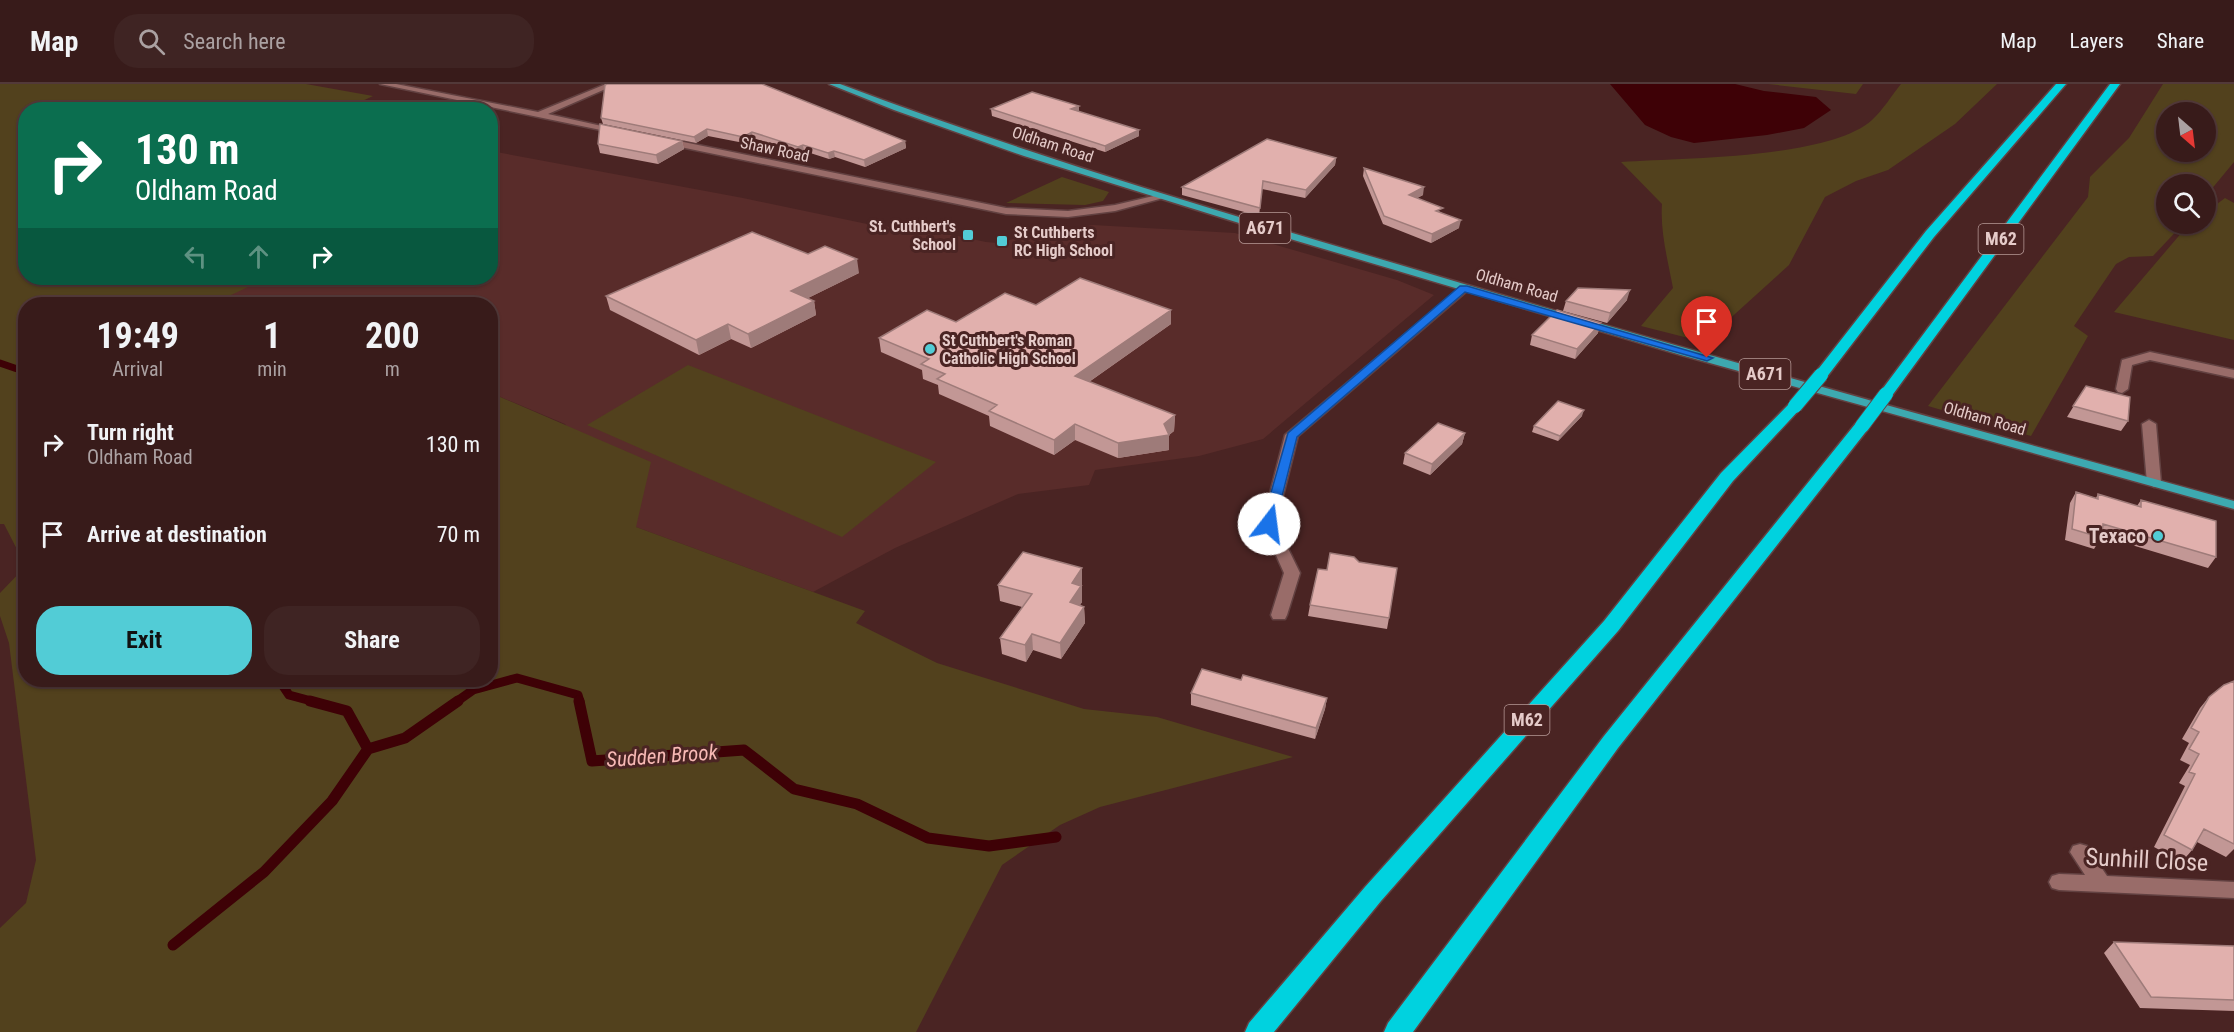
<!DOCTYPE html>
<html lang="en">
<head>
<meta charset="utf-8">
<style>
	body { margin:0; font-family:"Roboto Condensed",sans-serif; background:#3f2423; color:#f1f3f6; height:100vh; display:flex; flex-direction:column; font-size:22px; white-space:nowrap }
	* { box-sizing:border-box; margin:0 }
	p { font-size:20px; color:#aba1a2 }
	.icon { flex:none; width:33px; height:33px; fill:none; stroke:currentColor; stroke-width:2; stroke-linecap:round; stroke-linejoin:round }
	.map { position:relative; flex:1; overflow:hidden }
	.side { position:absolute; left:18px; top:213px; width:480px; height:390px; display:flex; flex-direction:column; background:#381b1a; border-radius:24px; box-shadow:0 2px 4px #0004,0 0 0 2px #523939 }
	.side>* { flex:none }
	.top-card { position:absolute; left:18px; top:18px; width:480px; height:183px; border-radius:24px; box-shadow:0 2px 4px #0004,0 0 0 2px #523939; background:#0b6e4f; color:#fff; overflow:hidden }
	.needle { width:39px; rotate:152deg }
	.fabs { position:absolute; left:2156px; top:18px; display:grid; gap:12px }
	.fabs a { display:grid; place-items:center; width:60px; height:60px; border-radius:50%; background:#381b1a; box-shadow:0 2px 4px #0004,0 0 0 2px #523939; font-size:30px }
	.pin { position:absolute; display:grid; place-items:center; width:51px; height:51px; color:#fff; margin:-62px -26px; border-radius:50% 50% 50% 0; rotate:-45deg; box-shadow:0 0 6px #0007 }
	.pin .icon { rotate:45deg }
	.me { position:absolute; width:66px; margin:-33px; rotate:15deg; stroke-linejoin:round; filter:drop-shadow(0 0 4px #0008) }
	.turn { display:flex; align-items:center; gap:21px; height:126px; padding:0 18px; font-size:27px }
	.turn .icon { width:78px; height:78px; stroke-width:2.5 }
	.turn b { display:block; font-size:42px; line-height:51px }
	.lanes { display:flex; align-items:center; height:57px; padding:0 18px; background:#0003; justify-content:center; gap:30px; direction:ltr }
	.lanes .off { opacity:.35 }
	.eta { display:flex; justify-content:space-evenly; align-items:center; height:102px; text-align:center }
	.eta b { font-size:36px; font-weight:700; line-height:42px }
	.cta { display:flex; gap:12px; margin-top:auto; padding:12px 18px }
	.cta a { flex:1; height:69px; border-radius:24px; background:#52ccd6; color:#111; font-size:24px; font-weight:700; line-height:69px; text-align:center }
	.cta a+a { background:#3f2423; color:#f1f3f6 }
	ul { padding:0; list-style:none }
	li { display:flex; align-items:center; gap:18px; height:90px; padding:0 18px }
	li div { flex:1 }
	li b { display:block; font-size:22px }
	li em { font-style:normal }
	header { display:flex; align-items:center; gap:36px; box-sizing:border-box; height:84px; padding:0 30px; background:#381b1a; border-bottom:2px solid #523939 }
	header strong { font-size:28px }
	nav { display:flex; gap:33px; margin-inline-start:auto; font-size:21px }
	.search { width:420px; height:54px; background:#3f2423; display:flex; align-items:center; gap:15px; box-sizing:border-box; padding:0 21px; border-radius:24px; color:#aba1a2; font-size:22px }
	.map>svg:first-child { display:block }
	.built { fill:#592c2a }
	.green { fill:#52411d; fill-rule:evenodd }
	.water { fill:#3e0106 }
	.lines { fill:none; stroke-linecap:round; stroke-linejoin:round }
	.stream-far2 { stroke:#3e0106; stroke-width:7 }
	.stream-far1 { stroke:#3e0106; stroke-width:9 }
	.stream { stroke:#3e0106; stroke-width:11 }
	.minor-casing { stroke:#624141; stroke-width:3 }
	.major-casing { stroke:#624141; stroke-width:3 }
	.highway-casing { stroke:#624141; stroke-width:3 }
	.minor { fill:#996c69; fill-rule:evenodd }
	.major { fill:#3da9b0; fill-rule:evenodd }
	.highway { fill:#00d2df; fill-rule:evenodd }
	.highway-bridge-casing { stroke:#624141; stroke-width:16; stroke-linecap:butt }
	.highway-bridge { stroke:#00d2df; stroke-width:14 }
	.wall { fill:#c29795 }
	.shaded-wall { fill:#9e7b79 }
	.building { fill:#e1b0ad; stroke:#9e7b79; stroke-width:1.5 }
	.route { fill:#1a73e8; stroke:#114b97; stroke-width:1.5 }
	.poi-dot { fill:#52ccd6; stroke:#4a2423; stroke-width:2 }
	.labels { text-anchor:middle; stroke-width:6; stroke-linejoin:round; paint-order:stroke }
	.far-street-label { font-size:16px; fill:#e5cbc9; stroke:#4a2423 }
	.far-poi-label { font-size:16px; font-weight:bold; fill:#e5cbc9; stroke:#4a2423; text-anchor:start }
	.shield { fill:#4a2423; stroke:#b69997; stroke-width:1.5 }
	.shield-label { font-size:18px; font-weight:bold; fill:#e5cbc9 }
	.poi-label { font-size:20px; font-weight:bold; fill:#e5cbc9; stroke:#4a2423; text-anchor:end }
	.water-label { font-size:21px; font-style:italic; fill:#f7b9b5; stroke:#4a2423 }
	.near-street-label { font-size:24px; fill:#e5cbc9; stroke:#4a2423 }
</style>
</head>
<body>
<header>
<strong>Map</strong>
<div class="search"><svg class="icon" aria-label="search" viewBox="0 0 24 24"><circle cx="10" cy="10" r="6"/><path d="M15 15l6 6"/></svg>Search here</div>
<nav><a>Map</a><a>Layers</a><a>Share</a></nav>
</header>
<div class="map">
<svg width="2234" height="948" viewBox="0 0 2234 948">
	<rect width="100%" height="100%" fill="#4a2423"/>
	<!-- built -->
	<path class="built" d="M491,67L743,114L867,140L958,152L986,158L997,159L1034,150L1093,141L1235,149L1397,196L1434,211L1263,355L1199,372L1095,386L1089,401L1018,410L895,464L813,508L636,443L565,340L491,309L490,220H207L131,194H490Z"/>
	<!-- green -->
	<path class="green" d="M0,0H306L373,12L343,26H26V194H267L212,220H26L25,481L4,440H0Z
		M1768,0H1863L1856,10Z
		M1901,0H1997L1955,40L1888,86L1856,97L1825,113L1789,181L1704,258L1641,242L1673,204C1668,177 1660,148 1662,120L1621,78C1680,74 1829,75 1872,36C1883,26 1892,11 1901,0Z
		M2163,0H2234V78L2205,113V100H2166V140H2183L2153,172L2129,173L2116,180L2074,242L2088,252L2031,352L1928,322L2088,113L2090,93L2129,54ZM2166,28H2205V68H2166Z
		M1062,93L1109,108L1103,117L1085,121L1006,119Z
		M2225,114L2234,119V256L2114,228L2189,140H2205V129Z
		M688,281L936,378L842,453L587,341Z
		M491,309L651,378L636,443L865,527L856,539L937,579L1084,625L1157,633L1293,673L1100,723L1060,741L1002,781L916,948H0V844L26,819L36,776L9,559L0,532V509L25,483L26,596H490Z"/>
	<!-- water -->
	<path class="water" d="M1610,0H1735L1764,7L1816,13L1831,26L1804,44L1767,51L1694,59L1671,53L1645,41Z"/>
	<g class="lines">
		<!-- stream-far2 -->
		<path class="stream-far2" d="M0,279L26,288"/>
		<!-- stream-far1 -->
		<path class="stream-far1" d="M279,596L289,611L315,618
			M456,618L473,606L517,594L578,611L580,618"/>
		<!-- stream -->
		<path class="stream" d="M310,617L347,627L368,665L405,654L458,617
			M579,617L592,677L744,666L794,705L857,720L928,754L989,762L1056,753
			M173,861L264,788L332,717L368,665"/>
		<defs>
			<path id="minor" d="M380,0H396L538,28L606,0H617L548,30L624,47L620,50Z
				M664,54L1006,124L1068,127L1115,121L1162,110L1167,113L1115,127L1068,133L1006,130L661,59V55Z
				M1464,201L1468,202V206L1298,352L1276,440L1300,489L1287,531L1285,535H1273L1271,531L1284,489L1262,440L1285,351Z
				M2150,268L2234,286V294L2150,276L2132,281L2128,305L2122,309L2118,308L2116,305L2122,276Z
				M2149,336L2156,340L2161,399L2154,403L2147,399L2142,340Z
				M2080,760L2087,762L2107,792L2234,798V814L2059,806L2052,804L2049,798L2052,792L2059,790L2085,791L2070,768L2073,762Z"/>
			<path id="major" d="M829,0H840C1023,69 1210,125 1397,180C1675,263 1954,340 2234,417V425L1681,271L1287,154L1024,72L894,26Z"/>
			<path id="highway" d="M2056,0H2066L1934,153L1826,294H1816L1814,291L1816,288L1926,147Z
				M2110,0H2120L1891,313H1881L1878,310L1881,307Z
				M1795,317L1800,319L1803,322L1800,325L1733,397L1618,547L1381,817L1274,948H1245L1249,939L1365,803L1604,537L1721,389L1790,319Z
				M1862,337L1870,342L1868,345L1618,664L1413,948H1384L1388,939L1604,652L1856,339Z"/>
		</defs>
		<!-- minor casing -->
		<use href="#minor" class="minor-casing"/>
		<!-- major casing -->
		<use href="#major" class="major-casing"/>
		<!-- highway casing -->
		<use href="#highway" class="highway-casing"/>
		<!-- minor -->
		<use href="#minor" class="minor"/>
		<!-- major -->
		<use href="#major" class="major"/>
		<!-- highway -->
		<use href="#highway" class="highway"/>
		<defs>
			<path id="highway-bridge" d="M1795,322L1821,291
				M1862,342L1886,310"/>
		</defs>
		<!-- highway-bridge casing -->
		<use href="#highway-bridge" class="highway-bridge-casing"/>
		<!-- highway-bridge -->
		<use href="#highway-bridge" class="highway-bridge"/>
	</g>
	<!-- wall -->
	<path class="wall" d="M991,25L1079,28L1139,52L1105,68L992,32Z
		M601,34L905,57L906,64L865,83L835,73L829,75L804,67L799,69L753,54L744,59L708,52L696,59L603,40Z
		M682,57L684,65L658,80L600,69L598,60Z
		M1336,74L1335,81L1305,114L1262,105L1259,132L1182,111V103Z
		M1364,84L1423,111L1417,114L1442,129L1459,144L1431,159L1383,140L1363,92Z
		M808,170L859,189L808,214L814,217L816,231L751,264L731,255L699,271L610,226L606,212Z
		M1627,216L1607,239L1563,227L1566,217Z
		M1036,221L1171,240L1089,298L1175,331L1174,347L1169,351V366L1118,374L1075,356L1054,371L990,342L989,332L939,310L938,301L923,295L922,286L881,268L879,254Z
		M1598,249L1575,275L1530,261L1532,251Z
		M2086,302L2128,337L2121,347L2067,333Z
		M1582,332L1558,357L1532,348L1534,342Z
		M1465,349L1462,360L1430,391L1403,380L1405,369Z
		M2076,408L2096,414L2098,410L2137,422L2141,416L2216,473L2208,484L2102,452L2094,465L2065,456L2070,419Z
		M998,501H1083L1081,502L1082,518L1080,521L1084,523L1085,539L1061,575L1033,566L1026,578L1002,570L1000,554L1022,523L1000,517Z
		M1310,521L1389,534L1387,545L1308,532Z
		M1241,596L1327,614L1325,625L1315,655L1191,621V609Z
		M2234,597V765L2226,773L2197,758L2192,766L2182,778L2154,763L2185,702L2179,699L2190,681L2180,676L2189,659L2182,655L2200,624L2209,613Z
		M2114,858L2234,862V927L2140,924L2104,869Z"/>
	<!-- shaded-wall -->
	<path class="shaded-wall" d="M1079,22V28L1071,25Z
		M707,45L708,52L696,59L694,53Z
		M1139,46V52L1105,68V62Z
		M752,48L753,54L744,59L743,53Z
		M682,57L684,65L658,80L656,71Z
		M905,57L906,64L865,83L864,76Z
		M803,61L804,67L799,69L798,63Z
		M834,67L835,73L829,75L828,69Z
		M1336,74L1335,81L1305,114L1306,106Z
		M1424,103L1423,111L1408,119L1409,111Z
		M1461,136L1459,144L1431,159L1432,150Z
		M857,175L859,189L794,221L791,207Z
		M1630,206L1627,216L1607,239L1610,229Z
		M814,217L816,231L751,264L748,250Z
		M1171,226V240L1076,307L1075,292Z
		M1601,239L1598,249L1575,275L1577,265Z
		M728,240L731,255L699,271L696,256Z
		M1584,326L1582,332L1558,357L1560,352Z
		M1175,331L1174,347L1169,351V366L1118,374V359L1164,340Z
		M1075,340V356L1054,371V356Z
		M1465,349L1462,360L1430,391L1432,380Z
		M1082,484V518L1071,535L1070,518L1072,499Z
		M1084,523L1085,539L1061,575L1060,559Z
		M1032,550L1033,566L1026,578L1025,561Z
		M1327,614L1325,625L1315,655L1316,644Z"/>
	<!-- building -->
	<path class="building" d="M607,0H762L905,57L864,76L834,67L828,69L803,61L798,63L752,48L743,53L707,45L694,53L601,34L605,1Z
		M1032,8L1079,22L1071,25L1139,46L1105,62L991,25Z
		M600,40L682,57L656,71L598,60Z
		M1267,55L1336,74L1306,106L1263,97L1260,124L1182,103Z
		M1364,84L1424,103L1409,111L1443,124L1436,127L1461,136L1432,150L1384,132Z
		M752,148L808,170L825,162L857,175L791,207L814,217L748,250L728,240L696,256L606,212Z
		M1080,194L1171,226L1075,292L1175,331L1164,340L1169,351L1118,359L1075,340L1054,356L989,327L997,321L937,295L945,290L921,280L929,275L879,254L927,226L956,238L1005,209L1036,221Z
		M1578,204L1630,206L1610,229L1566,217Z
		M1557,226L1601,239L1577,265L1532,251Z
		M2086,302L2130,313L2128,337L2073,322Z
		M1558,317L1584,326L1560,352L1534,342Z
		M1438,339L1465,349L1432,380L1405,369Z
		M2076,408L2098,415V410L2141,423V416L2216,437V473L2103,440L2102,454L2072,445Z
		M1023,468L1082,484L1072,499L1081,502L1070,518L1084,523L1060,559L1032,550L1025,561L1000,554L1032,510L998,501Z
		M1330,469L1354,473L1359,478L1397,484L1389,534L1310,521L1318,485L1327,486Z
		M1202,585L1241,596L1243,591L1327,614L1316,644L1191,609Z
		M2234,597V760L2204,745L2192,766L2164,751L2195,690L2189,688L2199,670L2189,665L2199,648L2191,644L2209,613L2224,601Z
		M2114,858L2234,862V916L2151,913Z"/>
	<!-- route -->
	<path class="route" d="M1460,202H1467L1713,274L1707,277L1704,276L1465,208L1297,353L1275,440L1269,444L1264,443L1262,440L1288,349Z"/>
	<!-- markers -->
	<g class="poi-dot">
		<rect x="962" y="145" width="12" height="12" rx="3"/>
		<rect x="996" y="151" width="12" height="12" rx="3"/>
		<circle cx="930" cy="265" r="6"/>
		<circle cx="2158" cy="452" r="6"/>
	</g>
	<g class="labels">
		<!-- far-street labels -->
		<g class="far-street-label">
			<text transform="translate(1053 60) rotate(18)" y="6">Oldham Road</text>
			<text transform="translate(775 65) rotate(12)" y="6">Shaw Road</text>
			<text transform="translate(1517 201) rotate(16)" y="6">Oldham Road</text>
			<text transform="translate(1985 334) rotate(16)" y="6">Oldham Road</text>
		</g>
		<!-- far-poi labels -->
		<g class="far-poi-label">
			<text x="956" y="148" text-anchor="end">St. Cuthbert's<tspan x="956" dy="18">School</tspan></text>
			<text x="1014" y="154">St Cuthberts<tspan x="1014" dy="18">RC High School</tspan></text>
			<text x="942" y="262">St Cuthbert's Roman<tspan x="942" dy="18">Catholic High School</tspan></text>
		</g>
		<!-- shield labels -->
		<g class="shield">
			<rect x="1239.5" y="129" width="51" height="30" rx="4.5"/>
			<rect x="1978.5" y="140" width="45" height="30" rx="4.5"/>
			<rect x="1739.5" y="275" width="51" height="30" rx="4.5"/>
			<rect x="1504.5" y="621" width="45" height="30" rx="4.5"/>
		</g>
		<g class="shield-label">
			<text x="1265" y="150">A671</text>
			<text x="2001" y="161">M62</text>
			<text x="1765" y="296">A671</text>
			<text x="1527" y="642">M62</text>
		</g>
		<!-- poi labels -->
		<g class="poi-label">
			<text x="2146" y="459">Texaco</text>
		</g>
		<!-- water labels -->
		<g class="water-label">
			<text transform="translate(662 672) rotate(-4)" y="7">Sudden Brook</text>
		</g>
		<!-- near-street labels -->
		<g class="near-street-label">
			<text transform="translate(2147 776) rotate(3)" y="8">Sunhill Close</text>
		</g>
	</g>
</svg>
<div class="fabs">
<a><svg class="needle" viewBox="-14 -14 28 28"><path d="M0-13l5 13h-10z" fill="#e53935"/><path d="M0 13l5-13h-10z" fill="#aba1a2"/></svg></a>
<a><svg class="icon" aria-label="search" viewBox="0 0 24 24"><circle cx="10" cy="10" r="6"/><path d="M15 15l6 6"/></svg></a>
</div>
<div class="pin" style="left:1707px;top:274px;background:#d93025"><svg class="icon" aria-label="arrive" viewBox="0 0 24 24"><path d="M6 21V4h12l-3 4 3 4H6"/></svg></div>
<svg class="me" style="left:1269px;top:440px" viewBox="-20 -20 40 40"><circle r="19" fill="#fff"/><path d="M0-13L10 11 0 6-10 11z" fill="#1a73e8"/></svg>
<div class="top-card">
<div class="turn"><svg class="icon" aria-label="right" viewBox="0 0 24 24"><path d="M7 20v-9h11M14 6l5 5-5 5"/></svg><div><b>130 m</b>Oldham Road</div></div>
<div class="lanes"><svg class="icon off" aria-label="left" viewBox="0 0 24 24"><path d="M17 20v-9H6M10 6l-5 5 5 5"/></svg><svg class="icon off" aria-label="ahead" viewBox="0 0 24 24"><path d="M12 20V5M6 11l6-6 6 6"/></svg><svg class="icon" aria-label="right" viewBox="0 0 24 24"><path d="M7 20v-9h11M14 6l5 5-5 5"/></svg></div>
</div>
<section class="side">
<div class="eta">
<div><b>19:49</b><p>Arrival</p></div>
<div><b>1</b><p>min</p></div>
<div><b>200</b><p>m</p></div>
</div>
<ul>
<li><svg class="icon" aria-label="right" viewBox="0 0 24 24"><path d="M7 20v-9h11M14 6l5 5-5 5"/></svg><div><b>Turn right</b><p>Oldham Road</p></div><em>130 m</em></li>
<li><svg class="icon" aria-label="arrive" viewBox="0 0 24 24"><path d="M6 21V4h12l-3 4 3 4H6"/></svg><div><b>Arrive at destination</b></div><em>70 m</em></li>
</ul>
<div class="cta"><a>Exit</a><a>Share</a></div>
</section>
</div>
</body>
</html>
